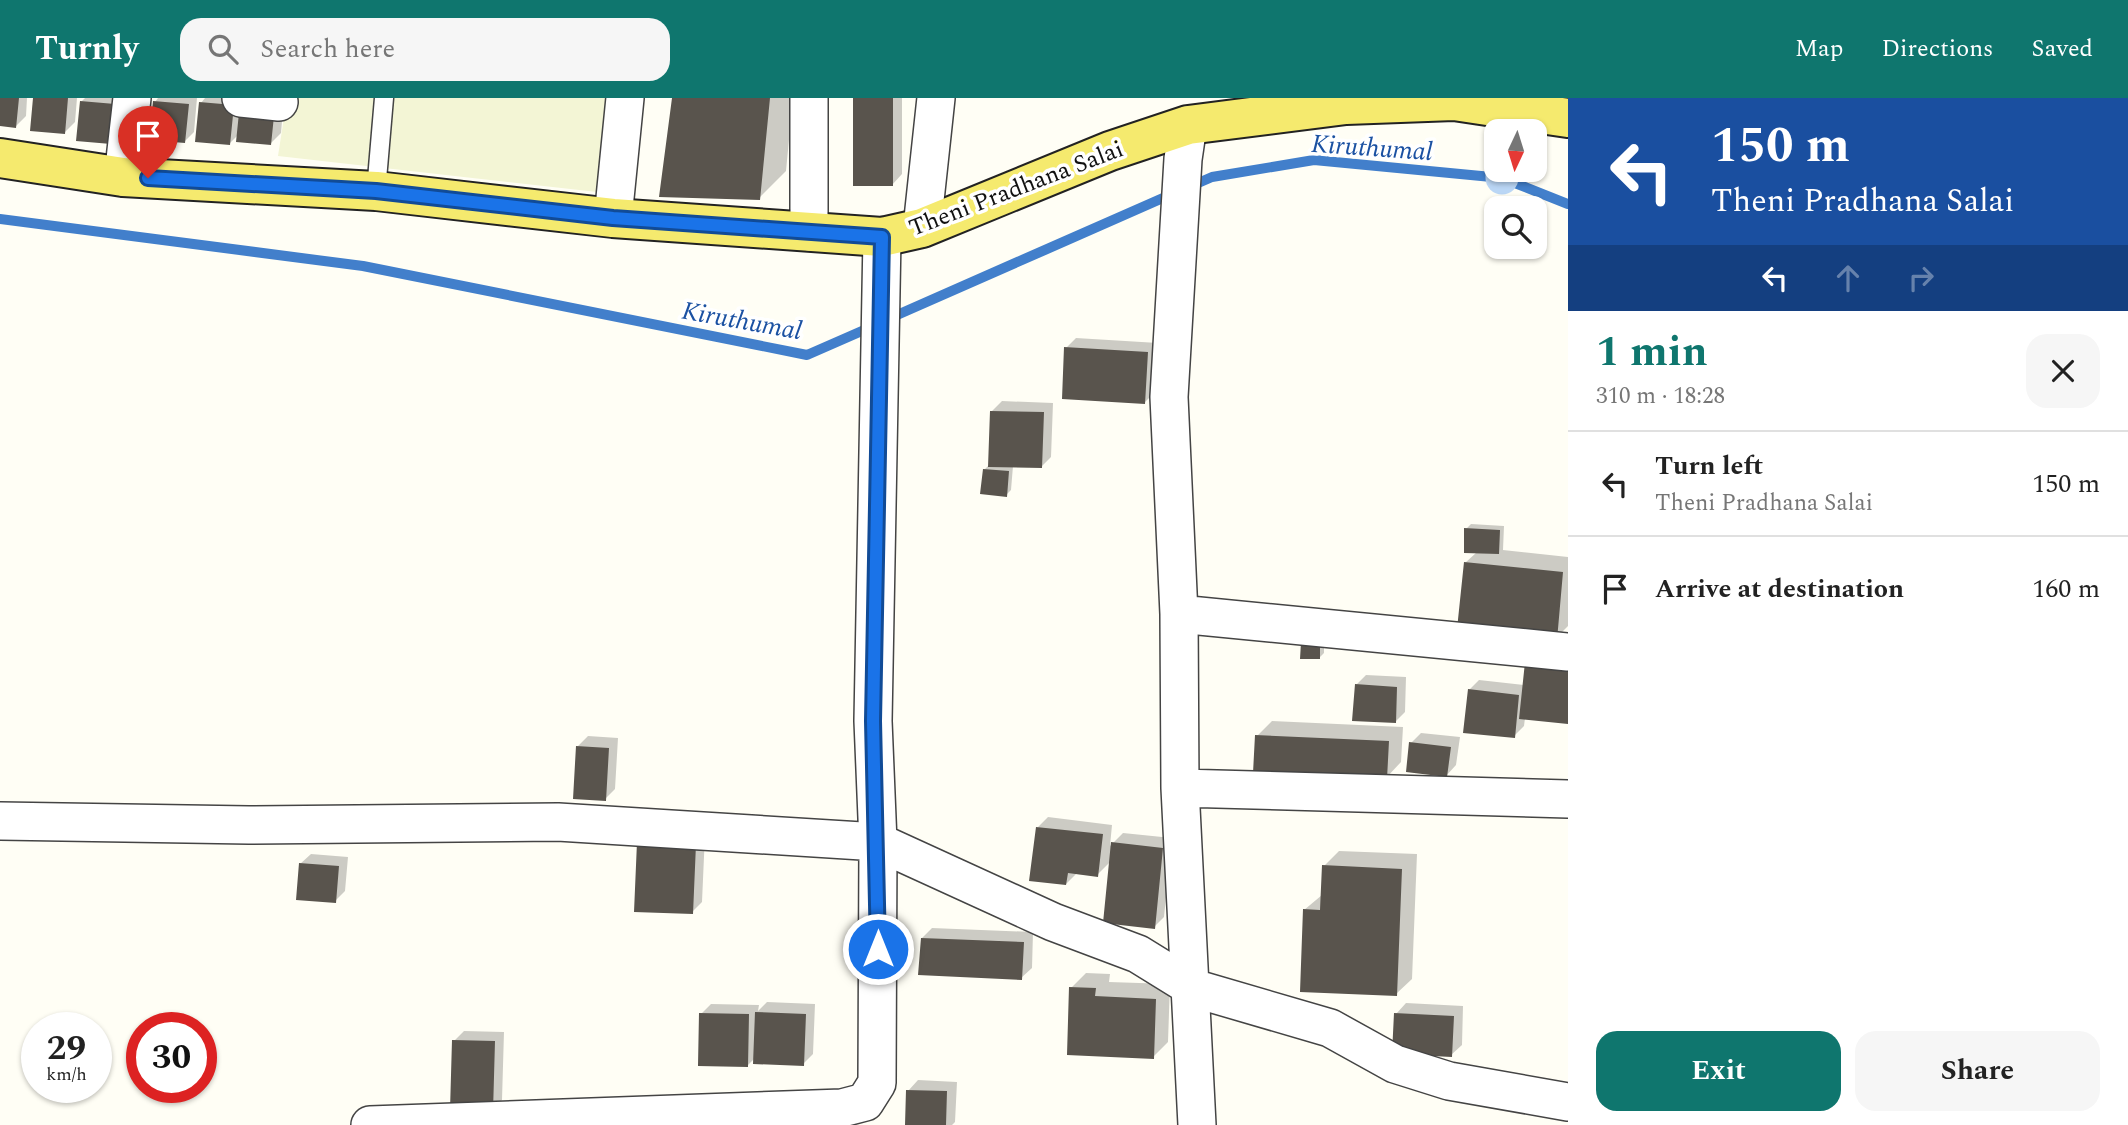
<!DOCTYPE html>
<html lang="en">
<head>
<meta charset="utf-8">
<style>
	body { margin:0; font-family:Spectral,serif; background:#f6f6f6; color:#222; height:100vh; display:flex; flex-direction:column; font-size:26px; white-space:nowrap }
	* { box-sizing:border-box; margin:0 }
	p { font-size:23px; color:#767676 }
	.icon { flex:none; width:38px; height:38px; fill:none; stroke:currentColor; stroke-width:2; stroke-linecap:round; stroke-linejoin:round }
	.map { position:relative; flex:1; overflow:hidden }
	.sheet { display:flex; flex-direction:column; background:#fff; width:560px }
	.sheet>* { flex:none }
	.guide { background:#1a4fa0; color:#fff; overflow:hidden }
	.needle { width:46px; rotate:184deg }
	.controls { position:absolute; left:1484px; top:21px; display:grid; gap:14px }
	.controls a { display:grid; place-items:center; width:63px; height:63px; border-radius:14px; background:#fff; box-shadow:0 2px 5px #0004; font-size:35px }
	.speed { position:absolute; left:21px; top:914px; display:flex; gap:14px; font-size:35px; font-weight:700; text-align:center }
	.speed>* { display:grid; place-content:center; width:91px; height:91px; border-radius:50%; background:#fff; box-shadow:0 2px 5px #0004; line-height:1 }
	.speed small { font-size:18px; font-weight:400 }
	.speed .limit { border:10px solid #d22; background:#fff; color:#111 }
	.pin { position:absolute; display:grid; place-items:center; width:60px; height:60px; color:#fff; margin:-72px -30px; border-radius:50% 50% 50% 0; rotate:-45deg; box-shadow:0 0 7px #0007 }
	.pin .icon { rotate:45deg }
	.me { position:absolute; width:77px; margin:-38px; rotate:0deg; stroke-linejoin:round; filter:drop-shadow(0 0 5px #0008) }
	.turn { display:flex; align-items:center; gap:24px; height:147px; padding:0 28px; font-size:32px }
	.turn .icon { width:91px; height:91px; stroke-width:2.5 }
	.turn b { display:block; font-size:49px; line-height:60px }
	.lanes { display:flex; align-items:center; height:66px; padding:0 28px; background:#0003; justify-content:center; gap:35px; direction:ltr }
	.lanes .off { opacity:.35 }
	.round { display:grid; place-items:center; flex:none; width:74px; height:74px; border-radius:21px; background:#f6f6f6 }
	.summary { display:flex; align-items:center; justify-content:space-between; height:119px; padding:0 28px }
	h1 { font-size:42px; font-weight:700; line-height:52px; color:#0f766e }
	.button { display:flex; gap:14px; margin-top:auto; padding:14px 28px }
	.button a { flex:1; height:80px; border-radius:21px; background:#0f766e; color:#fff; font-size:28px; font-weight:700; line-height:80px; text-align:center }
	.button a+a { background:#f6f6f6; color:#222 }
	ul { padding:0; list-style:none }
	li { display:flex; align-items:center; gap:21px; height:105px; padding:0 28px; border-top:2px solid #e0e0e0 }
	li div { flex:1 }
	li b { display:block; font-size:26px }
	li em { font-style:normal }
	header { display:flex; align-items:center; gap:42px; box-sizing:border-box; height:98px; padding:0 35px; background:#0f766e; color:#fff }
	header strong { font-size:33px }
	nav { display:flex; gap:38px; margin-inline-start:auto; font-size:24px }
	.search { width:490px; height:63px; background:#f6f6f6; display:flex; align-items:center; gap:18px; box-sizing:border-box; padding:0 24px; border-radius:21px; color:#767676; font-size:26px }
	main { display:flex; flex:1; min-height:0 }
	.map>svg:first-child { display:block }
	.farmland { fill:#f3f5d5 }
	.shadow { fill:#0003 }
	.lines { fill:none; stroke-linecap:round; stroke-linejoin:round }
	.stream { stroke:#427fcb; stroke-width:10 }
	.canal { stroke:#bad6f5; stroke-width:33 }
	.building { fill:#59544d }
	.lane-casing { stroke:#444; stroke-width:21 }
	.street-casing { stroke:#444; stroke-width:40 }
	.primary-casing { stroke:#222; stroke-width:42 }
	.lane { stroke:#fff; stroke-width:18 }
	.street { stroke:#fff; stroke-width:37 }
	.primary { stroke:#f5ea6e; stroke-width:38 }
	.route-casing { stroke:#114b97; stroke-width:18 }
	.route { stroke:#1a73e8; stroke-width:12 }
	.labels { text-anchor:middle; stroke-width:7; stroke-linejoin:round; paint-order:stroke }
	.street-label { font-size:24px; fill:#111; stroke:#fff }
	.water-label { font-size:26px; font-style:italic; fill:#1b51a2; stroke:#fff }
</style>
</head>
<body>
<header>
<strong>Turnly</strong>
<div class="search"><svg class="icon" aria-label="search" viewBox="0 0 24 24"><circle cx="10" cy="10" r="6"/><path d="M15 15l6 6"/></svg>Search here</div>
<nav><a>Map</a><a>Directions</a><a>Saved</a></nav>
</header>
<main>
<div class="map">
<svg width="1568" height="1027" viewBox="0 0 1568 1027">
	<rect width="100%" height="100%" fill="#fffef5"/>
	<!-- farmland -->
	<path class="farmland" d="M287,0H612L606,95L278,58Z"/>
	<!-- shadow -->
	<path class="shadow" d="M0,0H27L26,18L16,28L0,26Z
		M35,0H77L75,24L65,34Z
		M85,0H124L120,34L81,4Z
		M158,0H197L194,34L184,44L155,4Z
		M205,0H284L281,35L270,46L239,36L230,45L201,5Z
		M673,0H793L786,73L759,100Z
		M855,0H902V76L892,87Z
		M1076,240L1158,245L1155,294L1145,304L1066,250Z
		M1002,303L1053,305L1051,359L1041,369L1013,368L1011,392L1006,397L984,372L990,366L992,313Z
		M1471,426L1504,428L1503,452L1568,459V528L1556,540L1465,465L1477,454L1466,431Z
		M1307,541H1324V555L1319,560Z
		M1568,567V624L1525,620L1524,628L1514,638L1469,592L1479,582L1524,587Z
		M1366,577L1406,579L1405,614L1395,624L1356,587Z
		M1272,623L1403,629L1401,664L1386,680L1257,638Z
		M1421,635L1460,639L1456,667L1446,678L1411,645Z
		M588,638L618,640L615,691L605,701L578,648Z
		M1048,719L1112,727L1110,748L1123,735L1172,740L1164,819L1154,829L1111,763L1097,777L1076,776L1066,786L1038,729Z
		M705,736L702,804L692,814L636,812Z
		M1339,753L1417,756L1412,881L1396,896L1304,812L1322,797L1324,768Z
		M311,756L348,759L345,793L335,803L300,766Z
		M932,830L1033,834L1032,870L1021,880L922,840Z
		M1086,875L1110,876L1109,884L1170,886L1168,944L1153,959L1071,890Z
		M767,904L815,906L813,956L803,966L755,960L747,968L701,916L711,906L759,907L758,913Z
		M1406,905L1463,908L1462,947L1451,957L1396,916Z
		M464,933L504,934L502,1002L492,1012L454,943Z
		M918,982L957,984L955,1024L952,1027H906L908,993Z"/>
	<g class="lines">
		<!-- stream -->
		<path class="stream" d="M1189,89L1212,79L1314,62L1502,80L1568,106
			M0,121L363,168L807,257L871,229
			M888,221L1172,96"/>
		<!-- canal -->
		<path class="canal" d="M1502,80V72"/>
	</g>
	<!-- building -->
	<path class="building" d="M0,0H19L16,30L0,28Z
		M33,0H68L65,36L30,33Z
		M672,0H770L760,102L659,99Z
		M853,0H893V88H853Z
		M80,3L115,6L111,46L76,43Z
		M153,3L189,6L185,45L150,42Z
		M199,4L234,7L230,47L195,44Z
		M240,5L275,8L271,47L236,44Z
		M1064,249L1148,254L1145,306L1062,301Z
		M990,313L1044,314L1042,370L988,369Z
		M983,371L1009,373L1007,399L980,396Z
		M1464,430L1500,432L1499,456L1464,455Z
		M1464,464L1563,474L1557,542L1457,531Z
		M1301,544L1320,545V561H1300Z
		M1525,564L1568,569V626L1519,621Z
		M1355,586L1397,589L1396,625L1352,623Z
		M1468,591L1519,597L1515,640L1463,635Z
		M1255,637L1389,643L1387,681L1253,675Z
		M1409,644L1451,649L1447,679L1406,674Z
		M576,648L609,650L606,703L573,701Z
		M1036,729L1103,736L1098,779L1068,775L1066,787L1029,783Z
		M637,744L696,746L693,816L634,814Z
		M1111,744L1163,750L1155,831L1103,825Z
		M299,765L339,768L336,805L296,802Z
		M1322,767L1402,771L1397,898L1300,894L1303,811L1320,812Z
		M921,840L1024,844L1022,882L918,877Z
		M1069,889L1096,890L1095,898L1156,901L1154,961L1067,957Z
		M755,914L806,916L804,968L753,966Z
		M699,915L749,916L748,969L698,968Z
		M1394,915L1454,918L1452,959L1392,956Z
		M452,942L495,943L493,1014L450,1012Z
		M906,992L947,993L946,1027H905Z"/>
	<g class="lines">
		<defs>
			<path id="lane" d="M376,93L384,0"/>
			<path id="street" d="M241,0L279,4
				M1188,27L1183,61L1169,299L1179,516L1180,690L1197,1027
				M123,79L132,0
				M613,120L625,0
				M922,130L936,0
				M809,134V0
				M882,139L873,623L878,744L1053,824L1138,856L1193,890L1330,930L1395,966L1449,983L1568,1004
				M1179,516L1568,554
				M1180,690L1568,701
				M0,723L249,727L558,724L878,744L877,985L865,1004L842,1010L370,1027"/>
			<path id="primary" d="M0,60L123,79L376,93L613,120L882,139L922,130L1110,53L1188,27L1346,7L1454,3L1568,20"/>
		</defs>
		<!-- lane casing -->
		<use href="#lane" class="lane-casing"/>
		<!-- street casing -->
		<use href="#street" class="street-casing"/>
		<!-- primary casing -->
		<use href="#primary" class="primary-casing"/>
		<!-- lane -->
		<use href="#lane" class="lane"/>
		<!-- street -->
		<use href="#street" class="street"/>
		<!-- primary -->
		<use href="#primary" class="primary"/>
	</g>
	<g class="lines">
		<defs>
			<path id="route" d="M148,80L376,93L613,120L882,139L873,623L878,851"/>
		</defs>
		<!-- route casing -->
		<use href="#route" class="route-casing"/>
		<!-- route -->
		<use href="#route" class="route"/>
	</g>
	<g class="labels">
		<!-- street labels -->
		<g class="street-label">
			<text transform="translate(1016 90) rotate(-21)" y="8">Theni Pradhana Salai</text>
		</g>
		<!-- water labels -->
		<g class="water-label">
			<text transform="translate(1372 49) rotate(4)" y="9">Kiruthumal</text>
			<text transform="translate(742 222) rotate(10)" y="9">Kiruthumal</text>
		</g>
	</g>
</svg>
<div class="controls">
<a><svg class="needle" viewBox="-14 -14 28 28"><path d="M0-13l5 13h-10z" fill="#e53935"/><path d="M0 13l5-13h-10z" fill="#767676"/></svg></a>
<a><svg class="icon" aria-label="search" viewBox="0 0 24 24"><circle cx="10" cy="10" r="6"/><path d="M15 15l6 6"/></svg></a>
</div>
<div class="speed"><div>29<small>km/h</small></div><div class="limit">30</div></div>
<div class="pin" style="left:148px;top:80px;background:#d93025"><svg class="icon" aria-label="arrive" viewBox="0 0 24 24"><path d="M6 21V4h12l-3 4 3 4H6"/></svg></div>
<svg class="me" style="left:878px;top:851px" viewBox="-20 -20 40 40"><circle r="17" fill="#1a73e8" stroke="#fff" stroke-width="3"/><path d="M0-11L8 9 0 5-8 9z" fill="#fff"/></svg>
</div>
<section class="sheet">
<div class="guide">
<div class="turn"><svg class="icon" aria-label="left" viewBox="0 0 24 24"><path d="M17 20v-9H6M10 6l-5 5 5 5"/></svg><div><b>150 m</b>Theni Pradhana Salai</div></div>
<div class="lanes"><svg class="icon" aria-label="left" viewBox="0 0 24 24"><path d="M17 20v-9H6M10 6l-5 5 5 5"/></svg><svg class="icon off" aria-label="ahead" viewBox="0 0 24 24"><path d="M12 20V5M6 11l6-6 6 6"/></svg><svg class="icon off" aria-label="right" viewBox="0 0 24 24"><path d="M7 20v-9h11M14 6l5 5-5 5"/></svg></div>
</div>
<div class="summary"><div><h1>1 min</h1><p>310 m · 18:28</p></div><a class="round"><svg class="icon" aria-label="close" viewBox="0 0 24 24"><path d="M6 6l12 12M18 6L6 18"/></svg></a></div>
<ul>
<li><svg class="icon" aria-label="left" viewBox="0 0 24 24"><path d="M17 20v-9H6M10 6l-5 5 5 5"/></svg><div><b>Turn left</b><p>Theni Pradhana Salai</p></div><em>150 m</em></li>
<li><svg class="icon" aria-label="arrive" viewBox="0 0 24 24"><path d="M6 21V4h12l-3 4 3 4H6"/></svg><div><b>Arrive at destination</b></div><em>160 m</em></li>
</ul>
<div class="button"><a>Exit</a><a>Share</a></div>
</section>
</main>
</body>
</html>
